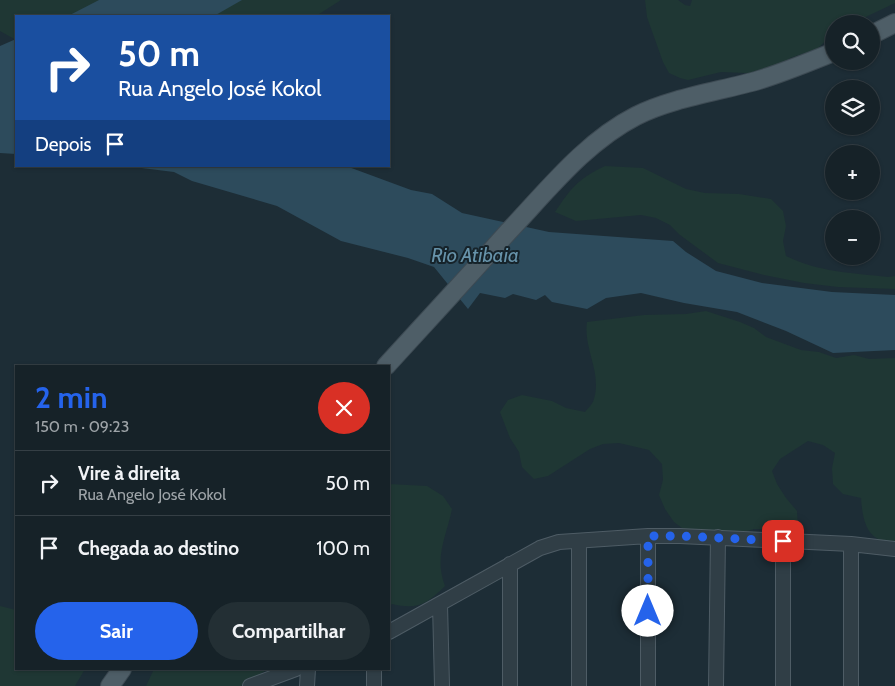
<!DOCTYPE html>
<html lang="pt">
<head>
<meta charset="utf-8">
<style>
	body { margin:0; font-family:Cabin,sans-serif; background:#232f34; color:#f1f3f6; height:100vh; display:flex; flex-direction:column; font-size:19px; white-space:nowrap }
	* { box-sizing:border-box; margin:0 }
	p { font-size:16px; color:#9ea4a8 }
	.icon { flex:none; width:28px; height:28px; fill:none; stroke:currentColor; stroke-width:2; stroke-linecap:round; stroke-linejoin:round }
	.map { position:relative; flex:1; overflow:hidden }
	.details { position:absolute; left:15px; top:365px; width:375px; height:305px; display:flex; flex-direction:column; background:#162228; border-radius:0px; box-shadow:0 1px 4px #0004,0 0 0 1px #353f45 }
	.details>* { flex:none }
	.banner { position:absolute; left:15px; top:15px; width:375px; height:152px; border-radius:0px; box-shadow:0 1px 4px #0004,0 0 0 1px #353f45; background:#1a4fa0; color:#fff; overflow:hidden }
	.buttons { position:absolute; left:825px; top:15px; display:grid; gap:10px }
	.buttons a { display:grid; place-items:center; width:55px; height:55px; border-radius:50%; background:#162228; box-shadow:0 1px 4px #0004,0 0 0 1px #353f45; font-size:25px }
	.pin { position:absolute; display:grid; place-items:center; width:42px; height:42px; color:#fff; margin:-21px; border-radius:10px; box-shadow:0 2px 8px #0006 }
	.me { position:absolute; width:55px; margin:-28px; rotate:0deg; stroke-linejoin:round; filter:drop-shadow(0 0 4px #0008) }
	.turn { display:flex; align-items:center; gap:18px; height:105px; padding:0 20px; font-size:22px }
	.turn .icon { width:65px; height:65px; stroke-width:2.5 }
	.turn b { display:block; font-size:35px; line-height:42px }
	.then { display:flex; align-items:center; height:48px; padding:0 20px; background:#0003; gap:10px; font-size:19px }
	.round { display:grid; place-items:center; flex:none; width:52px; height:52px; border-radius:26px; background:#232f34 }
	.summary { display:flex; align-items:center; justify-content:space-between; height:85px; padding:0 20px }
	h1 { font-size:30px; font-weight:800; line-height:38px; color:#2563eb }
	.primary-button { display:flex; gap:10px; margin-top:auto; padding:10px 20px }
	.primary-button a { flex:1; height:58px; border-radius:30px; background:#2563eb; color:#fff; font-size:20px; font-weight:800; line-height:58px; text-align:center }
	.primary-button a+a { background:#232f34; color:#f1f3f6 }
	ul { padding:0; list-style:none }
	li { display:flex; align-items:center; gap:15px; height:65px; padding:0 20px; border-top:1px solid #353f45 }
	li div { flex:1 }
	li b { display:block; font-size:19px }
	li em { font-style:normal }
	.map>svg:first-child { display:block }
	.green { fill:#1f3734 }
	.water { fill:#2d4b5c }
	.lines { fill:none; stroke-linecap:round; stroke-linejoin:round }
	.minor-casing { stroke:#4e5c65; stroke-width:16 }
	.major-casing { stroke:#3d4a53; stroke-width:20 }
	.minor { stroke:#303e46; stroke-width:14 }
	.major { stroke:#4e5e67; stroke-width:18 }
	.route { stroke:#2563eb; stroke-width:9; stroke-dasharray:0 16.2 }
	.labels { text-anchor:middle; stroke-width:4; stroke-linejoin:round; paint-order:stroke }
	.water-label { font-size:20px; font-style:italic; fill:#6793aa; stroke:#16232a }
</style>
</head>
<body>
<div class="map">
<svg width="895" height="686" viewBox="0 0 895 686">
	<rect width="100%" height="100%" fill="#1d2d36"/>
	<!-- green -->
	<path class="green" d="M0,0H143L123,16H16V40L0,31Z
		M217,0H341L316,16H219L212,7Z
		M645,0H678L685,5L690,6L692,0H895V3L851,24H834V33L817,49L790,58L776,71L770,74L721,72L688,80L680,78L669,73L663,62L647,17Z
		M605,166L643,168L686,189L705,193L739,194L771,199L783,211L786,226L783,241L786,256C818,272 852,273 888,277L895,276V289L838,287L804,283L764,275L718,263L680,235L670,225L656,218L641,215L576,221L555,212C571,188 579,178 605,166Z
		M706,311L740,322L754,328L766,337L801,350L819,352L836,358L854,355L869,359L895,358V542C890,541 882,542 878,539C864,532 862,512 861,498L843,494L833,484L832,468L835,453L823,445L808,441L780,459L772,471L777,484L786,498L797,511L798,527L785,532L770,529H754L737,534L686,531L674,522L665,509L659,495L663,480L662,464L649,450L619,443L603,444L590,449L548,476L534,479L522,467L519,452L510,438L500,412L508,400L522,395L552,401L566,408L585,412C588,408 593,404 594,399C602,372 583,348 587,322L644,315L686,314Z
		M389,484L427,486L443,496L452,509C446,538 434,557 445,586C427,604 418,610 392,604L389,606Z
		M0,606L16,610V669H85L75,686H0Z
		M154,669H268L241,686H146Z"/>
	<!-- water -->
	<path class="water" d="M99,0H242L214,16H68Z
		M16,39V154L0,153V46Z
		M125,166H346L411,190L432,194L462,213L549,232L673,241L686,252L716,271L762,283L832,292L895,295V350L833,353L786,331L737,312L684,303L641,293L606,298L587,309L552,302L545,295L536,300L513,294L505,298L480,293L468,309L434,267L408,258L341,241L277,206L192,181L174,172Z"/>
	<g class="lines">
		<defs>
			<path id="minor" d="M579,541V686
				M851,544V686
				M440,604L442,686
				M389,632L540,548L559,542L648,536H680L851,544L895,549
				M374,669V686
				M250,686L296,669
				M307,686L308,669
				M510,686V564
				M648,686V536
				M716,686L718,537
				M783,686V541"/>
			<path id="major" d="M871,35L895,23
				M386,366C427,321 468,277 508,232C547,191 585,142 636,116C671,98 721,91 759,80C785,72 809,62 834,52
				M110,686L122,669"/>
		</defs>
		<!-- minor casing -->
		<use href="#minor" class="minor-casing"/>
		<!-- major casing -->
		<use href="#major" class="major-casing"/>
		<!-- minor -->
		<use href="#minor" class="minor"/>
		<!-- major -->
		<use href="#major" class="major"/>
	</g>
	<g class="lines">
		<!-- route -->
		<path class="route" d="M648,611V536H680L783,541"/>
	</g>
	<g class="labels">
		<!-- water labels -->
		<g class="water-label">
			<text x="475" y="262">Rio Atibaia</text>
		</g>
	</g>
</svg>
<div class="buttons">
<a><svg class="icon" aria-label="search" viewBox="0 0 24 24"><circle cx="10" cy="10" r="6"/><path d="M15 15l6 6"/></svg></a>
<a><svg class="icon" aria-label="layers" viewBox="0 0 24 24"><path d="M12 4l9 5-9 5-9-5zM3 14l9 5 9-5"/></svg></a>
<a>+</a>
<a>−</a>
</div>
<div class="pin" style="left:783px;top:541px;background:#d93025"><svg class="icon" aria-label="arrive" viewBox="0 0 24 24"><path d="M6 21V4h12l-3 4 3 4H6"/></svg></div>
<svg class="me" style="left:648px;top:611px" viewBox="-20 -20 40 40"><circle r="19" fill="#fff"/><path d="M0-13L10 11 0 6-10 11z" fill="#2563eb"/></svg>
<div class="banner">
<div class="turn"><svg class="icon" aria-label="right" viewBox="0 0 24 24"><path d="M7 20v-9h11M14 6l5 5-5 5"/></svg><div><b>50 m</b>Rua Angelo José Kokol</div></div>
<div class="then">Depois<svg class="icon" aria-label="arrive" viewBox="0 0 24 24"><path d="M6 21V4h12l-3 4 3 4H6"/></svg></div>
</div>
<section class="details">
<div class="summary"><div><h1>2 min</h1><p>150 m · 09:23</p></div><a class="round" style="background:#d93025;color:#fff"><svg class="icon" aria-label="close" viewBox="0 0 24 24"><path d="M6 6l12 12M18 6L6 18"/></svg></a></div>
<ul>
<li><svg class="icon" aria-label="right" viewBox="0 0 24 24"><path d="M7 20v-9h11M14 6l5 5-5 5"/></svg><div><b>Vire à direita</b><p>Rua Angelo José Kokol</p></div><em>50 m</em></li>
<li><svg class="icon" aria-label="arrive" viewBox="0 0 24 24"><path d="M6 21V4h12l-3 4 3 4H6"/></svg><div><b>Chegada ao destino</b></div><em>100 m</em></li>
</ul>
<div class="primary-button"><a>Sair</a><a>Compartilhar</a></div>
</section>
</div>
</body>
</html>
